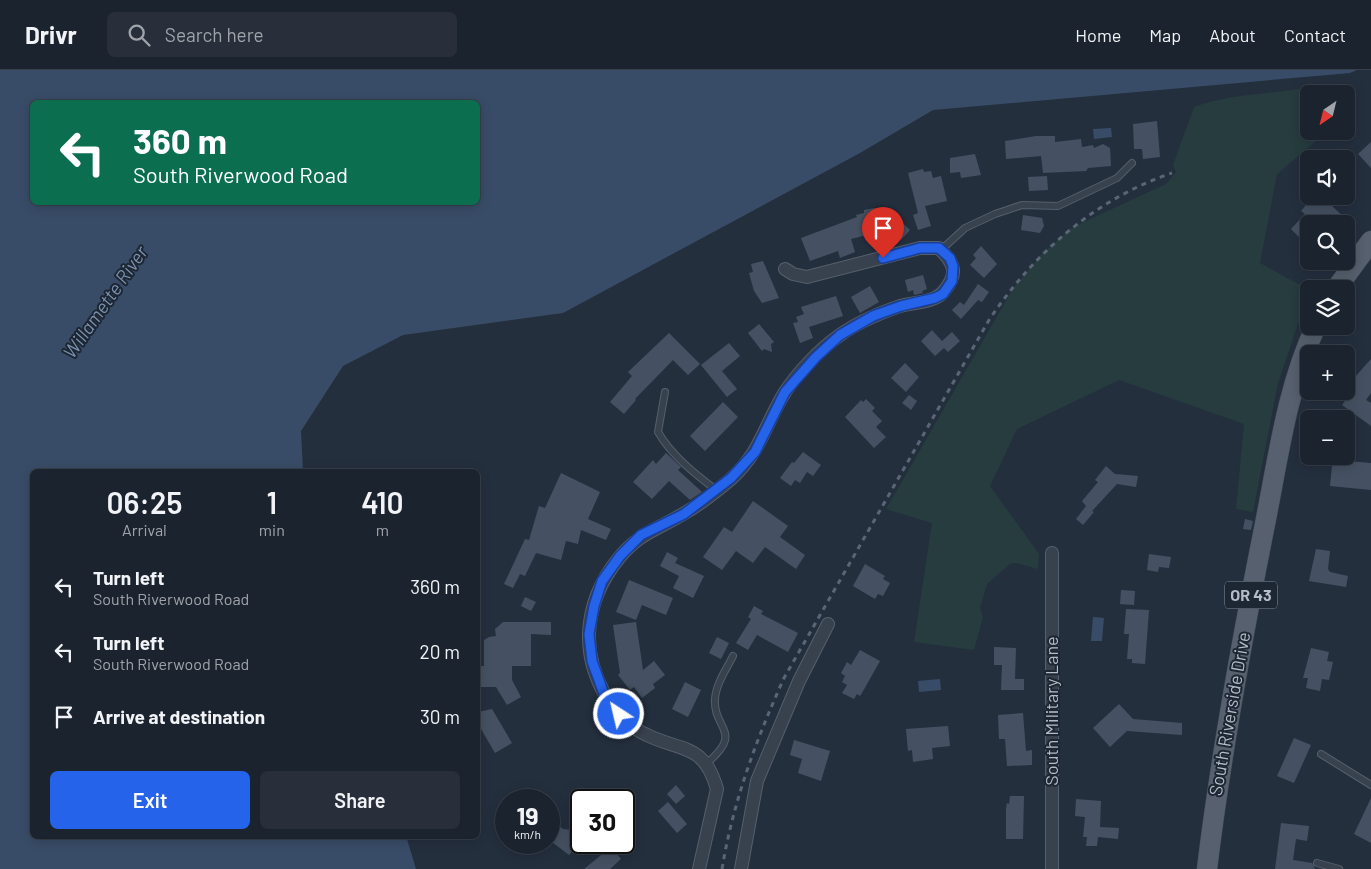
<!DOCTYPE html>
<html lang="en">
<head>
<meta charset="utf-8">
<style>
	body { margin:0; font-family:Barlow,sans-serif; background:#282f3a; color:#f1f3f6; height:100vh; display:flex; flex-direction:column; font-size:19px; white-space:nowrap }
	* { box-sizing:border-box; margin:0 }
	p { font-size:16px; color:#a0a4aa }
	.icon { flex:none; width:28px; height:28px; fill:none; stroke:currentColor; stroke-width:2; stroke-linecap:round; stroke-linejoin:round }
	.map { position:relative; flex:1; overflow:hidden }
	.details { position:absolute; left:30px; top:399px; width:450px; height:370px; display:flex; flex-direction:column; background:#1b232e; border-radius:8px; box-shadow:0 2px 12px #0003,0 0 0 1px #39404a }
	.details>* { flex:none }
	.guide { position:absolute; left:30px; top:30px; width:450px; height:105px; border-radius:8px; box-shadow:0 2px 12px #0003,0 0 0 1px #39404a; background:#0b6e4f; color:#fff; overflow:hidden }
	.needle { width:32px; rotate:215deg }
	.controls { position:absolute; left:1300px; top:15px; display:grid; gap:10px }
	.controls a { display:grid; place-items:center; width:55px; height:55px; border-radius:8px; background:#1b232e; box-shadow:0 2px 12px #0003,0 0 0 1px #39404a; font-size:25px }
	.speed { position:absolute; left:495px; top:719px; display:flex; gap:10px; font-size:25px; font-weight:700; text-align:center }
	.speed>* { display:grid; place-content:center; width:65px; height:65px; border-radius:50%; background:#1b232e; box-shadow:0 2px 12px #0003,0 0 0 1px #39404a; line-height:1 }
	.speed small { font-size:12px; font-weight:400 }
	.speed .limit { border:2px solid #111; border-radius:8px; background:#fff; color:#111 }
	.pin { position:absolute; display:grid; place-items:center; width:42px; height:42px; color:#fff; margin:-51px -21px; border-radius:50% 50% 50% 0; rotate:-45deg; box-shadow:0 0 5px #0007 }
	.pin .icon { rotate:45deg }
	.me { position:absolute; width:55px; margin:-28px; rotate:325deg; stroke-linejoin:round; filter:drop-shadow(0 0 4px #0008) }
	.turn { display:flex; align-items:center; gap:18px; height:105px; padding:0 20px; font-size:22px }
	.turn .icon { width:65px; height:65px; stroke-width:2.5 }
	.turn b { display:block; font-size:35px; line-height:42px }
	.eta { display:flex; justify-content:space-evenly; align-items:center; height:85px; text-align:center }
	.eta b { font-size:30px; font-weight:600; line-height:35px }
	.cta { display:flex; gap:10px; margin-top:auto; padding:10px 20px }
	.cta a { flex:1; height:58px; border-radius:8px; background:#2563eb; color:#fff; font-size:20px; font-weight:600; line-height:58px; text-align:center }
	.cta a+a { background:#282f3a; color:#f1f3f6 }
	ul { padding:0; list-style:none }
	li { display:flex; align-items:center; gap:15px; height:65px; padding:0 20px }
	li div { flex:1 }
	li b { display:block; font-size:19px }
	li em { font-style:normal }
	header { display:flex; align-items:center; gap:30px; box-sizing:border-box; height:70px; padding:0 25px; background:#1b232e; border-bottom:1px solid #39404a }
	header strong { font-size:24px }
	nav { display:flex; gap:28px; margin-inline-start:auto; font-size:18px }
	.search { width:350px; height:45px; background:#282f3a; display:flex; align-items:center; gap:12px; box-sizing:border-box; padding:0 18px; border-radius:8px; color:#a0a4aa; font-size:19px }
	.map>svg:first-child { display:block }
	.green { fill:#263c3f }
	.water { fill:#394c67; fill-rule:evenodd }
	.building { fill:#455162 }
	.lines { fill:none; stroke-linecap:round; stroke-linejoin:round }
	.service-casing { stroke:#565f6c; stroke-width:8 }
	.minor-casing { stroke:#565f6c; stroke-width:14 }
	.primary-casing { stroke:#414a57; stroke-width:21 }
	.service { stroke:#38414e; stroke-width:6 }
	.minor { stroke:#38414e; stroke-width:12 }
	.primary { stroke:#56606e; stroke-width:20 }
	.rail { stroke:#5a6575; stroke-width:3; stroke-dasharray:5 5; stroke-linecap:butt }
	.route-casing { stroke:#184099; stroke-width:12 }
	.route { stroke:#2563eb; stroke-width:9 }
	.labels { text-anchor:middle; stroke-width:4; stroke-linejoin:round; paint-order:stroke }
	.shield { fill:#1d2633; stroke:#878f9c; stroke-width:1 }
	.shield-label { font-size:16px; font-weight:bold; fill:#b4bcc9 }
	.street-label { font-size:18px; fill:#b4bcc9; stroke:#1d2633 }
	.water-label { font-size:19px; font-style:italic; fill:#7c92b1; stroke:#1d2633 }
</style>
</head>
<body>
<header>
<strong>Drivr</strong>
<div class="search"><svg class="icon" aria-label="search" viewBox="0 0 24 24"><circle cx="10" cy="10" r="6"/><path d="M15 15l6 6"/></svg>Search here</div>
<nav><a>Home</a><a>Map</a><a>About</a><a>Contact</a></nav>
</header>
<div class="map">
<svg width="1371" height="799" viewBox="0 0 1371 799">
	<rect width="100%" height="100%" fill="#242f3e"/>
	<!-- green -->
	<path class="green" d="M1310,17L1309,61H1328L1277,104L1260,193L1309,220V233L1298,254L1278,313L1253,442L1236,439L1244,354L1119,310L1017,359L990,416L1039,484L1038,499L1016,493L1010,494L987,514L980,538L983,547L974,580L914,572L932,453L886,439L1014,217L1041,185L1071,158L1166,114L1176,102L1173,95L1194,37C1231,23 1271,25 1310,17Z"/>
	<!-- water -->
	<path class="water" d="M0,0H1357L1350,3L933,40L860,83L563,243L403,265L343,296L301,361L303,401H32V766H406L416,799H0ZM32,32H478V132H32Z
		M1111,58L1112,67L1094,69L1093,59Z
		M1093,547L1104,548L1102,571H1091Z
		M940,609L941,620L919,622L918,611Z"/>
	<!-- building -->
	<path class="building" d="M1157,51L1160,87L1143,89L1142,79H1134L1133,54Z
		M1036,66H1055V72L1081,69L1082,77L1093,75L1094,78L1103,74L1110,78L1111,96L1088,98L1086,101L1043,103L1041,86L1006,89L1005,71Z
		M1371,72V98L1358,84Z
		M975,84L981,105L961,108L960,102L950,103V88Z
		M923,99L924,102L931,101L933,108L941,106L947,131L925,136L931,156L918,160L913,145L918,143L908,103Z
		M1047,106L1048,120L1029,121L1028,107Z
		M1319,126H1337L1330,134L1351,154H1330L1321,146L1314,154H1309V159L1300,168L1291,159L1305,144L1301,141L1312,128L1315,130Z
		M874,138L875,141L883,139V141H890L910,160L901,170L890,159L851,169L855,182L840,188L838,181L810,191L801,168L857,147L856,145L864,143V140Z
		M1023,145L1042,148L1044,156L1040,163L1021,160Z
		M981,176L997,194L984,208L970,195L976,188L973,185Z
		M763,191L779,228L762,233L754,221L749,203L753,202L751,194Z
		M923,205L927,219L922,221L923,223L914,225L913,220L908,222L905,210Z
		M978,214L989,222L982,232L978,230L961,249L952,240L960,232L964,235Z
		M870,216L879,232L860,243L851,227Z
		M836,226L843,246L809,257L813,268L800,273L793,253L798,252L796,247L804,244L801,237Z
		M759,254L774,272L771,274L772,282L764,279L762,281L748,263Z
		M932,260L942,271L952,262L960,271L948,282L944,278L935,286L921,271Z
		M669,263L700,294L688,305L673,290L635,329L636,330L624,344L610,332L632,306L628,302Z
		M729,273L740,286L722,301L737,319L727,327L701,295Z
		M1371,289V323L1366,330L1371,333V356L1342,335L1355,317L1351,314L1354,308Z
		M905,293L919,307L906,322L891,308Z
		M909,325L917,331L911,340L902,333Z
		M866,329L875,338L872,341L882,351L876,357L886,367L874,378L845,347L861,330L863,332Z
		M723,332L738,347L705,381L690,366Z
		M803,382L821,395L813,406L807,402L800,413L795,410L791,416L780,408L792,392L794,393Z
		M666,383L681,397L678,400L702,422L690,430L669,411L652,429L633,412L653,390L656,394Z
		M1333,386H1348V391L1371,393V420L1330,416Z
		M1106,396L1115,404L1138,406L1136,417L1117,414L1092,441L1094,442L1083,455L1076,449L1086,436L1082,431L1098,412L1095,410Z
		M561,403L600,422L588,449L611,459L606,470L581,460L578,474L566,471L561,490L536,483L525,506L520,504L513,518L504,514L525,469L529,470L539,436L545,438Z
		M753,431L788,456L780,467L805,485L796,499L765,477L753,493L736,481L722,500L703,487L724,457L732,462Z
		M1245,449L1253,451L1251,460L1243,459Z
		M1316,479L1330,481L1328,499L1330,502L1348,506L1346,517L1309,511Z
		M667,482L678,488L675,493L704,506L693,528L673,518L679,506L660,496Z
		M1149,484L1171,487L1169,498L1159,497L1158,502L1147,500Z
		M865,494L885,506L883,509L890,513L883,526L878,524L875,529L853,516Z
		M629,510L673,528L666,545L642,535L636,550L616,542Z
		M1121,520L1135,521L1134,535L1120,534Z
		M525,527L536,532L531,541L521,536Z
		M754,536L763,541L761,544L798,563L788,582L757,565L748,580L736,573L751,549L748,547Z
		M1126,539L1149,540L1145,594L1132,593V589H1127L1129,564H1124Z
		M503,552H551V565L531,564V596H512V610L521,627L507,635L496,617H478V596H484V570L489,567L496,566L495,559Z
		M636,552L643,600L654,591L665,605L653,614L655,618L642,628L634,617L630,620L618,605L620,603L613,555Z
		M717,567L729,573L721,589L709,583Z
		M994,577L1016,578L1015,609H1024V620H1001L1002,595H994Z
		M1311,578L1329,582L1327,591L1333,592L1329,610L1322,609L1320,621L1306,618L1308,608H1303Z
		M860,580L880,591L862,623L860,626L857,624L854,629L842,623L847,615L842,612L845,606L841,603L847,592L851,595Z
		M685,612L701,620L688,647L672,639Z
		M1119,634L1133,649L1182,653V665L1127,661L1110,677L1093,658Z
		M492,639L512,673L495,683L481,659L478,642Z
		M1023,643L1026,681L1032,680V695L1007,696L1005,669H999L998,645Z
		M948,656L950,676L932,678L933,689L913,692L912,680L908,681L906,659Z
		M1294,668L1311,675L1294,713L1277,706Z
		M794,670L830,681L821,711L798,703L802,689L790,685Z
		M676,715L685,726L676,734L667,724Z
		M1010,726H1024L1023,769H1006V739L1007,733L1009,734Z
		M1371,728V773L1354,764Z
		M1076,729L1101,731L1100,757L1119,758L1118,769L1098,767L1097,776H1086L1087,767H1083L1085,747L1075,746Z
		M668,732L687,754L677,763L658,741Z
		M549,747L563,759L571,760L576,754L581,758V771L569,785L552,772L555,768L549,762Z
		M1281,753L1309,756L1307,771L1296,769L1293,790L1312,793L1315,799H1275Z
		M611,777L621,789L610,799H584Z"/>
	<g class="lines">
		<defs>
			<path id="service" d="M941,180L965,158L995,144L1022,135L1058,136L1117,108L1132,93
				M665,322L658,362C672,386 694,403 716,420
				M1321,684L1371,715
				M706,694C745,661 713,660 715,629C716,614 726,600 733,586
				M1317,793L1339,799"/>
			<path id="minor" d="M1052,483V799
				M699,799L717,719C704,673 682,682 647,665C611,649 588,603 589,564C590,535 601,510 619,488C638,464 658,459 683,444C699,435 717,421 731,409C761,382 765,354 785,322C798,302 820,279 840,265C858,252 880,243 900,236C914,232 935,233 944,221C959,203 954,193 939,178H920L807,207L793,204L785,199
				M741,799L757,711L799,611L828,554"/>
			<path id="primary" d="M1336,219L1371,171
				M1207,799C1221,683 1242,569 1265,454C1278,389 1287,317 1316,256"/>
		</defs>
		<!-- service casing -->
		<use href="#service" class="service-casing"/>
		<!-- minor casing -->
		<use href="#minor" class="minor-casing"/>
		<!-- primary casing -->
		<use href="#primary" class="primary-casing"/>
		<!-- service -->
		<use href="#service" class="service"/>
		<!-- minor -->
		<use href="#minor" class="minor"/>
		<!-- primary -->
		<use href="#primary" class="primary"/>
		<!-- rail -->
		<path class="rail" d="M722,799C733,732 756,670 784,608L989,250C1034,183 1095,129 1172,103"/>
	</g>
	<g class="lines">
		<defs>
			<path id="route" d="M619,644L604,624L592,591L589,564L594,536L602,511L620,486L641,465L684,444L731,408L755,382L785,322L816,287L840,265L873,246L901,236L935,228L943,224L952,211L953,196L950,188L939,178H920L883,188"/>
		</defs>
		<!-- route casing -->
		<use href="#route" class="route-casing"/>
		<!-- route -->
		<use href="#route" class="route"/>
	</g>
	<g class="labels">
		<!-- shield labels -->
		<rect class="shield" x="1225" y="511.5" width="52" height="27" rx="4"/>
		<g class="shield-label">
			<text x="1251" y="531">OR 43</text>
		</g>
		<!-- street labels -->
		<g class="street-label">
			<text transform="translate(1052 641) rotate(-90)" y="6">South Military Lane</text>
			<text transform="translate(1230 644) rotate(-80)" y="6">South Riverside Drive</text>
		</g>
		<!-- water labels -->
		<g class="water-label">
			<text transform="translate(105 232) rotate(-55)" y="7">Willamette River</text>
		</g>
	</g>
</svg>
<div class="controls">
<a><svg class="needle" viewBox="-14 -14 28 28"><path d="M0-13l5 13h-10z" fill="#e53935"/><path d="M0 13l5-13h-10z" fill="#a0a4aa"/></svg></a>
<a><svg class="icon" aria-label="sound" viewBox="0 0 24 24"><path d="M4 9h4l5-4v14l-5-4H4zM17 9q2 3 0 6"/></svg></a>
<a><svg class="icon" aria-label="search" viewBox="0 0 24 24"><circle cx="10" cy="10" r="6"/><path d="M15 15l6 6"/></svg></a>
<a><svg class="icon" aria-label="layers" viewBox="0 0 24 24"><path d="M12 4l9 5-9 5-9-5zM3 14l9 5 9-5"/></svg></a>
<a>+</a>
<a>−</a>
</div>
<div class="speed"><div>19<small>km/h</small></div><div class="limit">30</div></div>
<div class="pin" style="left:883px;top:188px;background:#d93025"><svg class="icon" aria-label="arrive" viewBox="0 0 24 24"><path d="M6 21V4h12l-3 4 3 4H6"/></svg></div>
<svg class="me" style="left:619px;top:644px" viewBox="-20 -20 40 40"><circle r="17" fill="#2563eb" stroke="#fff" stroke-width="3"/><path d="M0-11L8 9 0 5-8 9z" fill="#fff"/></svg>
<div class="guide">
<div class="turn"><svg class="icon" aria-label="left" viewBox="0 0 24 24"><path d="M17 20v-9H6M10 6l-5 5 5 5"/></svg><div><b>360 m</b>South Riverwood Road</div></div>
</div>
<section class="details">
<div class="eta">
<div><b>06:25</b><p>Arrival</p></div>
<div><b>1</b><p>min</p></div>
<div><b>410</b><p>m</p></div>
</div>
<ul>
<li><svg class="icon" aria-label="left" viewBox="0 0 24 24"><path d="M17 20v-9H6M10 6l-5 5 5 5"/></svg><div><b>Turn left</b><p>South Riverwood Road</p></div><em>360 m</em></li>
<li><svg class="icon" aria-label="left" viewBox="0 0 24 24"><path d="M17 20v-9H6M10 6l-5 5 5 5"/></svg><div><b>Turn left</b><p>South Riverwood Road</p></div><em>20 m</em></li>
<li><svg class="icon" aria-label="arrive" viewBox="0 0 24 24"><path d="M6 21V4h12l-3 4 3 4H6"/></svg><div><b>Arrive at destination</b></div><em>30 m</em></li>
</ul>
<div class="cta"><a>Exit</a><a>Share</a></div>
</section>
</div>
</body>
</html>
